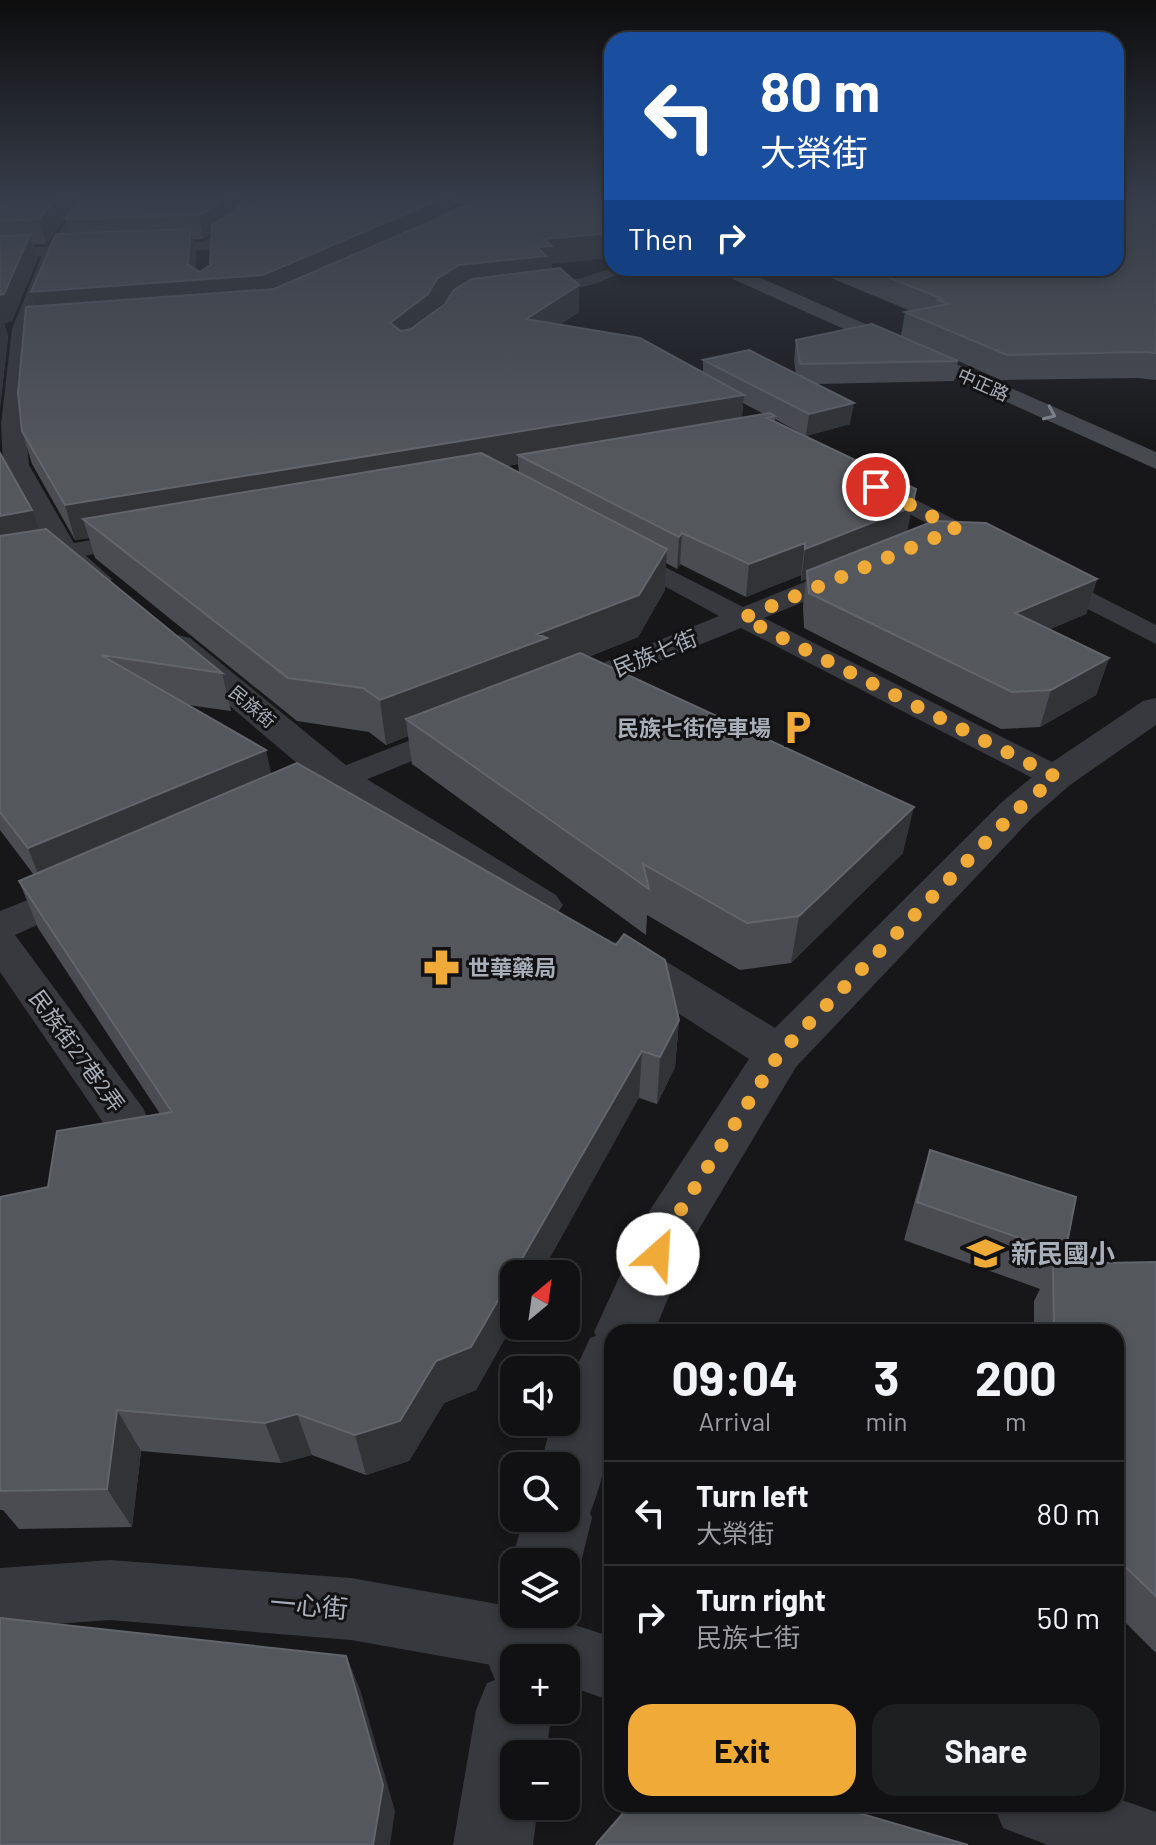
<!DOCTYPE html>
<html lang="en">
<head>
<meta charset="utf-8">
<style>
	body { margin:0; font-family:Barlow,"Noto Sans TC",sans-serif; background:#1e1f21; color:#f1f3f6; height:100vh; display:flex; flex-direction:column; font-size:30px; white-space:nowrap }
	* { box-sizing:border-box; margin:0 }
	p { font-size:26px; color:#9c9da0 }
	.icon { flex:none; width:44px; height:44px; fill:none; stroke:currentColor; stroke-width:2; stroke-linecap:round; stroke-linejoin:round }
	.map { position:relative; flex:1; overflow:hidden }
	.sheet { position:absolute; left:604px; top:1324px; width:520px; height:488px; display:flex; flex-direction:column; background:#111113; border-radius:24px; box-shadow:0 4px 12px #0003,0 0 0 2px #303133 }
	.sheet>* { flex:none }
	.banner { position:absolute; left:604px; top:32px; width:520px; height:244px; border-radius:24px; box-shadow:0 4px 12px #0003,0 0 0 2px #303133; background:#1a4fa0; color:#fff; overflow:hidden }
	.needle { width:52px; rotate:29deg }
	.buttons { position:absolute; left:500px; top:1260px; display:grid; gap:16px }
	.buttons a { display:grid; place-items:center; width:80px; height:80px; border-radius:16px; background:#111113; box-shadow:0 4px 12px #0003,0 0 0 2px #303133; font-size:40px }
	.pin { position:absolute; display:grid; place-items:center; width:68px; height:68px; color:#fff; margin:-34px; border:4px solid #fff; border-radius:50%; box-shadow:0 2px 8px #0007 }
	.me { position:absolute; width:88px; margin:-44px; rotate:26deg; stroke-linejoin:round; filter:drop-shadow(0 0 6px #0008) }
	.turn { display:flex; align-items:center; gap:28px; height:168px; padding:0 24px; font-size:36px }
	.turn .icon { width:104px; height:104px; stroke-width:2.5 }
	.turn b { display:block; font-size:56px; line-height:68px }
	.then { display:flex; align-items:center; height:76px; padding:0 24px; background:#0003; gap:16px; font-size:30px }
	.eta { display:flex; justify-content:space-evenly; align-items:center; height:136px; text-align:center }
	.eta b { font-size:48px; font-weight:700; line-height:56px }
	.primary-button { display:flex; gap:16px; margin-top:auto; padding:16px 24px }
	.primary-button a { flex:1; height:92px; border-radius:24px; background:#f0aa38; color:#111; font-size:32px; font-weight:700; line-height:92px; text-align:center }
	.primary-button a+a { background:#1e1f21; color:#f1f3f6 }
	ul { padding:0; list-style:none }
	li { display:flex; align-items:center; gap:24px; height:104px; padding:0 24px; border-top:2px solid #303133 }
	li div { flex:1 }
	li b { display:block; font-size:30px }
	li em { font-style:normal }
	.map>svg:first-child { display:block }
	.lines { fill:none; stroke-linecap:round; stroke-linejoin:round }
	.lane { fill:#38393e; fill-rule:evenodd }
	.street { fill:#38393e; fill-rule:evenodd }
	.secondary { fill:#46494e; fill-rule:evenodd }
	.wall { fill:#4a4c51; fill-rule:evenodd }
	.shaded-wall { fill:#313336 }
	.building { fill:#54575c; stroke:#62656b; stroke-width:2 }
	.oneway { stroke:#868b94 }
	.route { stroke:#f0aa38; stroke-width:14; stroke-dasharray:0 25.2 }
	.labels { text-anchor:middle; stroke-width:6; stroke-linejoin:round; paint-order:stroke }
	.far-street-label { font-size:18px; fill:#a9afb9; stroke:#121214 }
	.street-label { font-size:22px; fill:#a9afb9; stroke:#121214 }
	.poi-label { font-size:22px; font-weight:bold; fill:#a9afb9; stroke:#121214; text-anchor:end }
	.near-poi-label { font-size:26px; font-weight:bold; fill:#a9afb9; stroke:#121214; text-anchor:start }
	.near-street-label { font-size:26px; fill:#a9afb9; stroke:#121214 }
</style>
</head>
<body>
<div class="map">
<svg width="1156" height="1845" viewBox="0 0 1156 1845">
	<rect width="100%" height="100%" fill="#171719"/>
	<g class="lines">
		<!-- lane -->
		<path class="lane" d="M243,210L250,214C241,232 226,244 207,250L0,258V248L204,242L223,230L238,211Z
			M612,268H636L591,285L526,297L518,292L520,288L582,278Z
			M869,476L997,541L1001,546L997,551H979L861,488L857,483L861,478Z
			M143,531L152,533L155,538L152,543L0,572V556Z
			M622,545L743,607L842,567H860L864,573L860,579L764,618L1068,770L1073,777L1068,784L1056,787L1044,784L741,628L578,694L567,697L556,694L552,688L556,682L719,616L613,558L609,553L613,548Z
			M1046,569L1156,625V644L1037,583L1033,577L1037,571Z
			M457,722L468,724L473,731L468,738L319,799L307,802L295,799L290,792L295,785Z
			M78,880L91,883L96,892L91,901L15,935L143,1108L149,1121L143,1134L127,1139L111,1134L0,972V911Z
			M110,1560L351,1578L514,1607V1614H541L612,1637V1701L566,1685V1658H514V1669L351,1640L110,1620L0,1628V1568Z
			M1116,1798L1156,1812V1845H1048L1003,1828L993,1804H1116Z"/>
		<!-- street -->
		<path class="street" d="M85,196H100L62,251L32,329L25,424L29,465L76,547L112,579L108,585L97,588L86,585L54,558L3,465L1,424L12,329L44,251Z
			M178,635L190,638L352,770L556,895L563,905L556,915L541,920L526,915L324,786L166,652L161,645L166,638Z
			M1156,698V725L1070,785L1031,819L796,1067L693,1239L654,1332H612C612,1400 616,1448 590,1513L592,1518L581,1562L570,1586L566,1588V1562H514V1568L511,1562L524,1518H566V1466H540L552,1422H566V1390L590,1338L596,1336L594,1332L650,1210L749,1059L607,967L600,956L607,945L623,940L639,945L775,1028L1003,801L1042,769L1143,701Z
			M514,1586V1614H566V1610L568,1614L558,1658H514V1710H552L546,1754H514V1806H538L533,1845H453L476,1710L487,1683L495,1680L486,1658L496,1614L507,1589Z"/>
		<!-- secondary -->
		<path class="secondary" d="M714,268H738L1156,452V469L717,272Z"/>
	</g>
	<!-- wall -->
	<path class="wall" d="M0,196H612L552,264V269L579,285V312L560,324L703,372V360L796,374L794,360L796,340L901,336L905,312L911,311L828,277L829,268H1116L1156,196V380L1137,378L1001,380L958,361L954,381L817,384L850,424L806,436L775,419V422L908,531L1097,579L1086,614L1050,629L1109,658L1096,695L1040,727L1001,729L804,628L803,606L806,579L801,581V575L746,597L680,564L677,569L666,563L665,590L638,637L588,657L903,853L791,963L740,970L647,915L646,935L412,764L408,736L386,745L369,732L297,721L95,558L89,538L75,540L32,464L22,431L36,307L69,233L65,219L46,244H33L37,260L12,321L4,323L8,337L0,407ZM452,204H466L453,211ZM212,233L210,265L200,272L195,269L196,254L193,239H203ZM448,300L445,304L436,311L439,306ZM743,403L764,414L742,417ZM518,464L519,472L508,466Z
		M0,452L39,531L222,673L231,711L188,705L271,774L679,1020L675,1067L657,1104L639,1098L514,1274V1322L476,1390L444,1403L409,1461L366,1475L312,1455L281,1463L141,1451L132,1527L19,1529L3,1510H0V1197L48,1187L160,1114L38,928L19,881L34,875L0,830Z
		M930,1150L1065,1254L1060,1264L1156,1262V1653L1116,1613V1332H1034V1301L1040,1289L904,1240L918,1189Z"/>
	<!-- shaded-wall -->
	<path class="shaded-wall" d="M59,196H83L46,244L39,219Z
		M224,196H242L244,207L221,228L203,239L199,215Z
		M448,196H452L453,217L267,302L39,319L31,292L188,264L191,229L196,254L194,280Z
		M612,233V258L552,264V272L461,291L439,306L430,321L393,352L390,323L437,279L459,265L537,247L544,239Z
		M30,235L37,260L12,321L4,323L8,337L0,407V295Z
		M579,285V312L527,347L526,319Z
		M744,395L741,426L518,455V464L104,535L83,519L89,538L75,540L65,505Z
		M854,403L850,424L806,436L809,414Z
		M916,489L906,538L807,571L806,579L801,581L805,549Z
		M32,510L44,546L0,554V516Z
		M682,533L680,564L677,569L679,537Z
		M805,543L801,575L746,597L749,564Z
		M667,549L665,590L638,637L548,672L406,719L408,736L386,745L380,700L537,634Z
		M1097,579L1086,614L1006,648L1015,613Z
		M1109,658L1096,695L1040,727L1051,690Z
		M266,750L275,790L44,889L28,848Z
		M914,807L903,853L791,963L799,916Z
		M679,1020L675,1067L657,1104L660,1057Z
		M642,1051L639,1098L541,1274H514V1322L476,1390L444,1403L409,1461L366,1475L355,1435L436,1361Z
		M117,1410L141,1451L132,1527L107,1489Z
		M297,1414L312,1455L281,1463L265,1423Z
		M346,1656L360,1689L395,1811L390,1845H373Z"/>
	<!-- building -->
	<path class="building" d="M0,196H59L39,219L0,221Z
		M82,196H224L217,204L199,215L65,219Z
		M246,196H448L263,275L31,292L56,234L191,229L188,264L200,272L210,265L212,225L235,211Z
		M483,196H612V233L544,239L552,246L537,247L546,256L459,265L437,279L428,294L390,323L401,331L411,329L445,304L454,290L472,279L560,268L579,285L526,319L640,338L744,395L65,505L22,431L18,393L26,307L274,289L432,221Z
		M1116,196H1156V353L1145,352L1007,355L905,312L948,304L938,300L943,299L864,268H1116Z
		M30,235L4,294L0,295V236Z
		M872,324L958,361L800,364L796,340Z
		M749,350L854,403L809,414L703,360Z
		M770,413L775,416L767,418L916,489L912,507L805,549V543L749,564L682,533L679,537L518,455Z
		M0,453L32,510L0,516Z
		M481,453L667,549L639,595L537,634L547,638L380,700L363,688L288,678L83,519Z
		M934,521L986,523L1097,579L1015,613L1109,658L1051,690L1012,692L809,593L807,571Z
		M46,529L222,673L101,655L266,750L28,848L0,812V536Z
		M580,653L914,807L799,916L747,923L643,864L649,889L406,719Z
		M297,763L616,945L624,934L665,960L679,1020L660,1057L642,1051L471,1347L436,1361L400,1421L355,1435L297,1414L265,1423L117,1410L107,1489L0,1491V1197L48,1187L57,1131L172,1112L19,881Z
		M930,1150L1076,1197L1065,1254L917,1202Z
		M1156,1262V1596L1116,1558V1332H1054L1053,1264Z
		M0,1618L346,1656L383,1785L373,1845H0Z
		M631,1804H828L968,1845H596L597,1843Z"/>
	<!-- one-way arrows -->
	<defs><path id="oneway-chevron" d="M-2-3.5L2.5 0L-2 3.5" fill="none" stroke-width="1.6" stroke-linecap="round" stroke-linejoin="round" transform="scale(2)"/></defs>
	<use class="oneway" href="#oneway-chevron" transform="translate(1050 414) rotate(24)"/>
	<!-- sky -->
	<linearGradient id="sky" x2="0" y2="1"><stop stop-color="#0d0d0e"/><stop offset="0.43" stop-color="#363c49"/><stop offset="1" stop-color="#363c49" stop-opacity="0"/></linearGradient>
	<rect width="1156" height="454" fill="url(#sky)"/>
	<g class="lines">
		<!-- route -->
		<path class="route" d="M658,1254L670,1227L779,1054L1017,810L1056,777L743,618L956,529L876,487"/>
	</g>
	<!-- icons -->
	<defs>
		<symbol id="parking-bare" viewBox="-9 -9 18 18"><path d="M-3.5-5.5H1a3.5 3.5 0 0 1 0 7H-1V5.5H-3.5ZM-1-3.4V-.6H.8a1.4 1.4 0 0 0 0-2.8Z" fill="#f0aa38" stroke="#121214" stroke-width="2.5" paint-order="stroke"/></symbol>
		<symbol id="pharmacy-bare" viewBox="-9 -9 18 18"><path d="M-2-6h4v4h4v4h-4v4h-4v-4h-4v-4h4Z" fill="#f0aa38" stroke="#121214" stroke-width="2.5" paint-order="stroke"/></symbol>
		<symbol id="school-bare" viewBox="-9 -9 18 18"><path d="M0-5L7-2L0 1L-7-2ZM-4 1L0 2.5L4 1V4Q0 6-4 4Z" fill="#f0aa38" stroke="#121214" stroke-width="2.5" paint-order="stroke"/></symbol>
	</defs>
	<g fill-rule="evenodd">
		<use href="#parking-bare" x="772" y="702" width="51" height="51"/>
		<use href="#pharmacy-bare" x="416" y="942" width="51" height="51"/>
		<use href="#school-bare" x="960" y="1228" width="51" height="51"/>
	</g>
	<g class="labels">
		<!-- far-street labels -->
		<g class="far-street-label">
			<text transform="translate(983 385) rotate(24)" y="6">中正路</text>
			<text transform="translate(252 707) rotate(40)" y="6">民族街</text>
		</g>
		<!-- street labels -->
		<g class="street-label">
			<text transform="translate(655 653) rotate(-22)" y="8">民族七街</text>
			<text transform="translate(77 1051) rotate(54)" y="8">民族街27巷2弄</text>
		</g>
		<!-- poi labels -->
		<g class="poi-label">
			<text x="771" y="736">民族七街停車場</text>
			<text x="468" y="976" text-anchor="start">世華藥局</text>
		</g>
		<!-- near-poi labels -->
		<g class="near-poi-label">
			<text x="1011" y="1263">新民國小</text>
		</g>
		<!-- near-street labels -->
		<g class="near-street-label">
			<text transform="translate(309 1606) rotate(5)" y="9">一心街</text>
		</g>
	</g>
</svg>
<div class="buttons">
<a><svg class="needle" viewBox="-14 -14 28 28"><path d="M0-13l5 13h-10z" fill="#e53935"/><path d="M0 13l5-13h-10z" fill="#9c9da0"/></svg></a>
<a><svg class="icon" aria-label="sound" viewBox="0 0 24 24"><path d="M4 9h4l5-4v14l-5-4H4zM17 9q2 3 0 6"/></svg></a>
<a><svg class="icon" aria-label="search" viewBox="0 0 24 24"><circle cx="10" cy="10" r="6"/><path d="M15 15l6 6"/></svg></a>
<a><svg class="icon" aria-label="layers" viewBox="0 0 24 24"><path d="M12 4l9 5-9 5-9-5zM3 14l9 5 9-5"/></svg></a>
<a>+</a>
<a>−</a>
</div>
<div class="pin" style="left:876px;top:487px;background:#d93025"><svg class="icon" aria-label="arrive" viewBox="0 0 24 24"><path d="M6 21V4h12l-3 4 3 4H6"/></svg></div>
<svg class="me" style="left:658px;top:1254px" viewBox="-20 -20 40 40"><circle r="19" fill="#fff"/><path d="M0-13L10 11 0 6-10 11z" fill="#f0aa38"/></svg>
<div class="banner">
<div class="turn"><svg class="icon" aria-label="left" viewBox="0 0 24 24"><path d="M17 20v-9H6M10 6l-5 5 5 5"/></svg><div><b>80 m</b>大榮街</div></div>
<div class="then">Then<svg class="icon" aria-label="right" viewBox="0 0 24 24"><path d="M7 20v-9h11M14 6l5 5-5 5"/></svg></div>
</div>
<section class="sheet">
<div class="eta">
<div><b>09:04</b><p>Arrival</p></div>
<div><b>3</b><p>min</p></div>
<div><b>200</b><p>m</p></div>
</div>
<ul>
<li><svg class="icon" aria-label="left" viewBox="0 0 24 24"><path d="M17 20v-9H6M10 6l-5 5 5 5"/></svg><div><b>Turn left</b><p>大榮街</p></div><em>80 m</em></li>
<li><svg class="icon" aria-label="right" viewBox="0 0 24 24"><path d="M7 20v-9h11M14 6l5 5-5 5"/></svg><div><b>Turn right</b><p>民族七街</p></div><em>50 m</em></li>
</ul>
<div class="primary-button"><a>Exit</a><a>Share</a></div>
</section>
</div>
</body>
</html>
